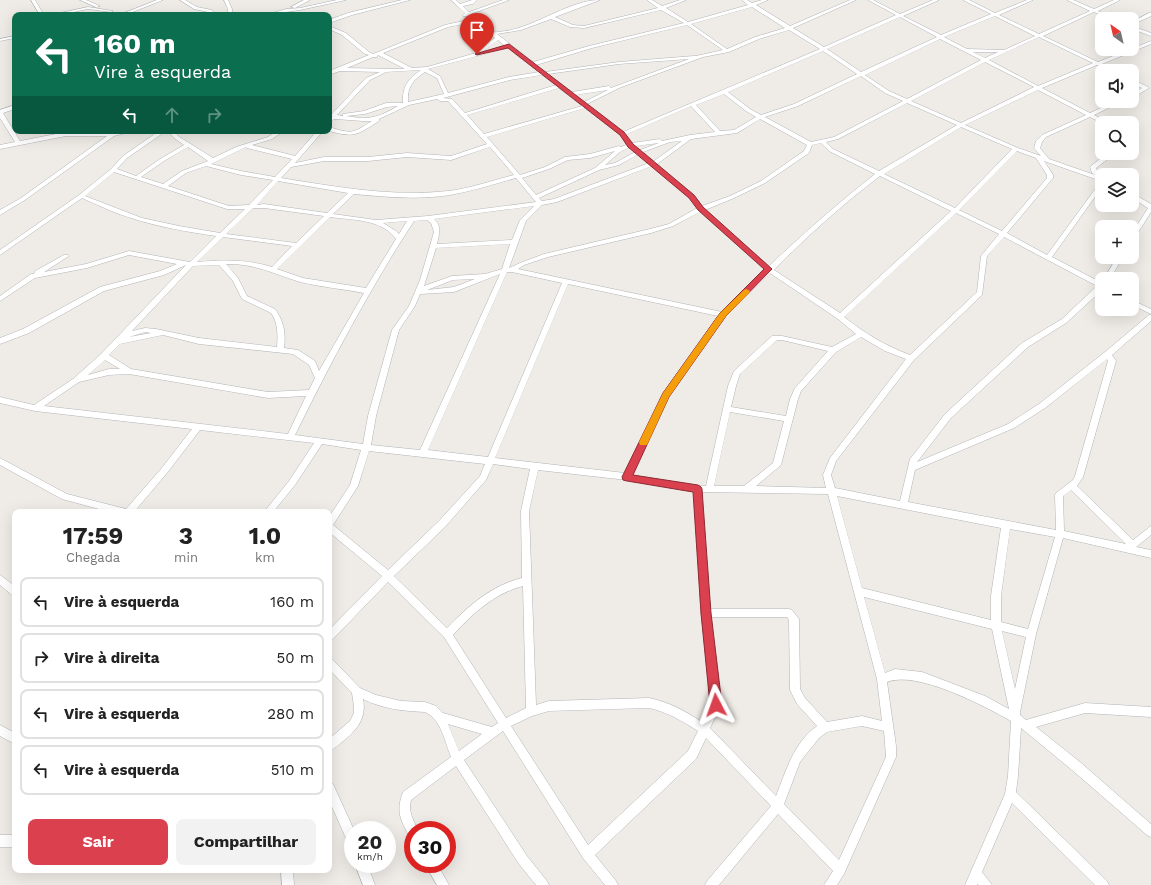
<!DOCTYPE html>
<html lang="pt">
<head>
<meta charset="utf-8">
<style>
	body { margin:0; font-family:"Work Sans",sans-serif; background:#f2f2f2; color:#222; height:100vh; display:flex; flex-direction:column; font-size:15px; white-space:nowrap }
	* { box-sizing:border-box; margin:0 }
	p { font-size:13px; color:#767676 }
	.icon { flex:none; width:22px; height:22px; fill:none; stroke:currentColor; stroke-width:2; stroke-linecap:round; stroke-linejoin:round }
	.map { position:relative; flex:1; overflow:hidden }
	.side { position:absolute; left:12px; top:509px; width:320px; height:364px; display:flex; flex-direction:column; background:#fff; border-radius:8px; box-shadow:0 4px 16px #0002 }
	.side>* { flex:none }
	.guide { position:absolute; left:12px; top:12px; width:320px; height:122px; border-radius:8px; box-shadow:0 4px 16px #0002; background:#0b6e4f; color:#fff; overflow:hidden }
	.needle { width:26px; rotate:326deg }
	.fabs { position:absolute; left:1095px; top:12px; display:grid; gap:8px }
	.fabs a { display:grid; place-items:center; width:44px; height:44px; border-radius:8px; background:#fff; box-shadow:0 4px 16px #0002; font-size:20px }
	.speed { position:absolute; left:344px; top:821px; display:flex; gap:8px; font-size:20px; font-weight:700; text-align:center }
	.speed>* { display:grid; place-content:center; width:52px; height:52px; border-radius:50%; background:#fff; box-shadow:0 4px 16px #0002; line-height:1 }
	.speed small { font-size:10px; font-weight:400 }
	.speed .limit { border:6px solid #d22; background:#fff; color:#111 }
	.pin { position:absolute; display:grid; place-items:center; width:34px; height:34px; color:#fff; margin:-41px -17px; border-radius:50% 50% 50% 0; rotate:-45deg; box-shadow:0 0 4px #0007 }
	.pin .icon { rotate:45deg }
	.me { position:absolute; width:44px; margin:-22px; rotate:356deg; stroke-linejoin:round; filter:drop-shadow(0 0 3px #0008) }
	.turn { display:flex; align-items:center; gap:14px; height:84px; padding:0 16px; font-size:18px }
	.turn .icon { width:52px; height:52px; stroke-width:2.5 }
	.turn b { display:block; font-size:28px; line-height:34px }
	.lanes { display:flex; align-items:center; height:38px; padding:0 16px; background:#0003; justify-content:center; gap:20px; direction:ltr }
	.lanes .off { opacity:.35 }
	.eta { display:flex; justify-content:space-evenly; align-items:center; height:68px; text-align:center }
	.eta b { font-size:24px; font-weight:700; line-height:28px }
	.cta { display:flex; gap:8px; margin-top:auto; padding:8px 16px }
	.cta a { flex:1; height:46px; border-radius:8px; background:#da404e; color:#fff; font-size:16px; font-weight:700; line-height:46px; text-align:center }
	.cta a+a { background:#f2f2f2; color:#222 }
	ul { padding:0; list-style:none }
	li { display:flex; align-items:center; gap:12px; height:50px; margin:0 8px 6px; padding:0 8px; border:2px solid #e0e0e0; border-radius:8px }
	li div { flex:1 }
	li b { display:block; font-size:15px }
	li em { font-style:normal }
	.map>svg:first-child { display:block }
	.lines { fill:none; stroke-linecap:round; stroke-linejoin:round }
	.minor-casing { stroke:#b1b4b7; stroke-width:1 }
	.minor { fill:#fff; fill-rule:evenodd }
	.route { fill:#da404e; stroke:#8e2a33 }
	.slow { fill:#f59e0b }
</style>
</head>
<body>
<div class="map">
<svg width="1151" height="885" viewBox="0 0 1151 885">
	<rect width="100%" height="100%" fill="#efebe6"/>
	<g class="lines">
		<defs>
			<path id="minor" d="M31,0H35L44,15H40Z
				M80,0H86L100,6L96,7Z
				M157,0H163L125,15H119Z
				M180,0H185L197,7L212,10L217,15H212L208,12L194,9Z
				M224,0H228L232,9V15H228V9Z
				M304,0H310L295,8L291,7Z
				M337,0H346L300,10L266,15L286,9L300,8Z
				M402,0H410L352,15L329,23V20L348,13Z
				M451,0H456L460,4L472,0H477L473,4L463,6L469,12L503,0H509L471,14C476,19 488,30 493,32C497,33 502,31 506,31C537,26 570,0 600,0L555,17L573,25L584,26L658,8L647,0H652L662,6L680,0H686L666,8L688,22L748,5L742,0H747L752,3L762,0H768L756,5L790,26L850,0H856L793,28L824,47L896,15L868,0H873L900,14L933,0H939L903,16L941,35L991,14L963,0H969L995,13L1027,0H1033L999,15L1039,34L1090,11L1067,0H1073L1094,9L1114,0H1120L1098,11L1116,19H1110L1094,12L1043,36L1098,62L1151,41V44L1102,64L1116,71H1109L1097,65L1042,88L1090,113L1116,101H1123L1094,115L1109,123H1102L1090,117L1046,137L1042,142L1040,148L1049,159L1095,175L1092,173L1090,167L1091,166L1108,153H1114L1108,159L1096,168L1098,172L1102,175V187L1052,257L1102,283V290L1066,323L1028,347L951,418L917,462L1008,424L1039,404L1105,352L1149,315H1151V321L1112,355L1116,361L1083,477L1077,486L1133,540L1151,526V535L1136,547L1151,550V558L1063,538L1036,634L1020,712V715L1026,720L1085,703L1151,707V717L1085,713L1036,727L1080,762L1151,824V837L1147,835L1072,770L1021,728L1018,776L1016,792L1107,881L1109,885H1095L1012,803L982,872L992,885H979L977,884V885H965L1005,794L1008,776L1011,721C984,706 917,670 887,682L896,746V757L844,874L837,885H824L833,871L778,814L719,885H705L707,881L771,806L706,738L696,759L595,855L616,881L618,885H605L583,858L503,731L464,760L527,856L547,881L549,885H536L519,864L456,766L411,800C408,812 413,819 418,830H413V838L409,836C400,819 396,811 403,792L451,757C445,742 441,719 425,712C403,711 383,709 363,699C367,719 356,731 342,742C338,745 334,749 329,751V739L350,721L354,713V707L352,693L329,669V657L332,659L360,688L376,695L401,701L425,702L436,706L443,713L492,727L498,723L444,637L388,582L332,640L329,641V630L382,576L329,532V517L350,485L361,450L322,444L295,485L273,512H264L289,481L314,443L200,430L167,473L134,512H110L62,499L0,465V458L67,494L126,509L161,469L192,429L35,411L0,403V397L34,405L73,379L101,354L186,265L164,275L104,291L29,333L0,344V338L23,329L100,287L160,271L177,264L129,255L87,268L35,278L0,301V296L31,274H34L35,271L64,255H68L69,256L44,272L86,264L129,251L190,262L216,236C188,232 159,227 131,218C114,213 98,205 82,198L0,255V250L79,195L111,169L123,156L159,131H166L127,158L117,169L136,176L160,159L184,145L174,138L168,131H174L178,136L213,158L236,147L268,137L277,131H284L272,139L252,145L295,156L317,131H323L295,163L324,157H368L407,153L451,156L487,144L448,101H440L437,99L409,105L379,119V121C357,135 355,138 329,131V127C353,134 351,134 372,121H363L335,119L332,120L329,119V115H331L366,78L380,72L340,71L329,75V71L369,55L365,54L342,35L329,29V26L346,33L369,52L373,54L445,25L472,19L468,16H463V15L465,13ZM752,7L785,28L755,37L727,49L691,24ZM661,10L684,23L589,46L533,62L497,34L521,30L551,19L570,27L584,28ZM995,16L1035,36L1004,50L967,49L944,37ZM900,17L937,37L861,72L827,49ZM474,22L495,38L482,46L476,53L427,67L412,68L383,53L448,27ZM687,25L723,50L696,56H694L619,62L545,72L536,65L592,48ZM789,30L820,49L623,132L587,104L619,88L703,57L729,52L759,39ZM1039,37L1093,63L1038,86L989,60ZM940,39L981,60L907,99L889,91L865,75ZM498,40L505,46L482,52ZM508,48L539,72L509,77L448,93L440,76L428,69ZM823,51L857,74L794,104L761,115L750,109L728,92ZM973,52H998L985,58ZM378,55L405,69H396L347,68L373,57H377ZM689,59L611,88L609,86L572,92L548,74L619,64ZM985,62L1034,87L961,123L911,101ZM421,70C408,79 402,86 403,103H386L364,111L343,114V116L337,115L370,80L386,72ZM425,72L437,78L444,94L408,102C407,87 413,80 425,72ZM542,75L556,85L465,113L452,99L443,98L510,80ZM861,76L885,93L903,101L834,137L811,142L765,117L798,106ZM559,88L582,106L484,134L467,115ZM608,90L584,102L575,95ZM1038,90L1086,115L1042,135L1036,141L1034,148L1041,156L1018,148L965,125ZM724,94L746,111L756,117L734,130L720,131L696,105ZM907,103L957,125L879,171L833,149L826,142L838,139ZM398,106C377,118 370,120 346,116L365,114L387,107ZM691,106L715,132L690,135L662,141L660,139L632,143L625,135ZM585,108L620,135L628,144L621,147L619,146L590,154L565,157L545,167L520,175L487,137ZM760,119L807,145L804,151L761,181L730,196L702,206L694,195L657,164L691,139L737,133ZM961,127L1012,149L955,208L884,174ZM682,141L654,161L643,152L670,142ZM659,143L640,150L636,146ZM821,143L829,151L875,174C838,203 803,234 769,266L705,210L734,198L765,183L809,153L812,145ZM188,147L208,161L182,171L163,184L141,177L164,161ZM246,147L247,148L292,159L275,177L241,171L211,164ZM490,147L514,175C494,180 468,189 448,191C392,197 337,187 281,178L291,167L324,161H368L407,157L451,160ZM630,147L635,152L615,163L605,165L620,152ZM615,151L595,168L536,195L522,178L549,169L568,160L590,158ZM1017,151L1036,158L1047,175V178L1002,231L959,210ZM639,154L649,163L554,199L542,201L539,198L599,170L619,165ZM1044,161L1101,181L1047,255L1007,233L1053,178V175ZM206,166L241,175L273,180L249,205L229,206L168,186L186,173ZM652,166L690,197L697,208L669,224L650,229L544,254L520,263L509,268L526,221L542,205L557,202ZM114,172L227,209H245L220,233L179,226L142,218L85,196ZM880,176L951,211L840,313L774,270C807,236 842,205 880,176ZM516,178L536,202L428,216L376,220L333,214L354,194C385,197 419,200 450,195C472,191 494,184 516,178ZM278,181L348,193L327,213L264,204L257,205ZM534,206L520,220L512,240L437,244C439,235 442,225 434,219ZM253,208H264L324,216L296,243L226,234ZM700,212L765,270L722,312L518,269L524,265L548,257L651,233L673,226ZM956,213L999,234L981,256L977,292L910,355C884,345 866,334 844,317ZM330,217C352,220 382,219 396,239L366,288L303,278L277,269ZM427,220L431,223L434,232L420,280L409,306L392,330L368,416L363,444L295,435C331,362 369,290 414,221ZM407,221L399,234L396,231L383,223ZM223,237L292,246L272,267C246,259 224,260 197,262ZM1004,237L1097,286L1062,319L1022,343L945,414L910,459L900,501L835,488L831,475L836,461L914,360L982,295L987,256ZM510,244L502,269L485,274L452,276L424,286L436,248ZM226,264C254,263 274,274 300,282C321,287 343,289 364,293L319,371L315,361L298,350L284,348C286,334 284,321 275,309L247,296L238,278ZM219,265L233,281L242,299L271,313C278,322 278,336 277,347L199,338L156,329L145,328L132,331L193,266ZM507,272H512L562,283L488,457L428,450ZM770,273L838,319L856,334L832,347L782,336H772L734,371L728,386L706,486H698L632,475L669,396L725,317ZM500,274L420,450L371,445L376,416L399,330L415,306L420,294L454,292ZM475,279L454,287L427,290L453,280ZM568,284L718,316L663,393L625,473L495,458ZM145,332L151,333L129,337ZM163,335L199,344L293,354L309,365L315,378L309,390L268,392L131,369L109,355L120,344ZM861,337L885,351L906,359L830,458L823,475L826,488L756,486L781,465L798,399L801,391L836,352ZM777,340H782L828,351L795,388L790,399L786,416L731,407L736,386L740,374ZM1107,359L1108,361L1075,476L1073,480L1056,493L1055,495L1056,530L908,502L915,470L1014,428L1045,408ZM105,360L120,369H109L88,375ZM129,374L268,398L306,396L288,434L44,406L79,382L109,375ZM730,412L784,421L773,463L744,486H714ZM369,451L485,464L480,476L439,521L388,570L333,525L358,486ZM493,464L530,469L521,511L522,578C492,585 468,606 447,628L394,576L445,527L486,480ZM538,470L627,480L694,492L701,613L711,705L702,722C685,711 669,702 649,698L549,701L536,705L529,511ZM1071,490L1126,544L1064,531L1063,496ZM702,492L828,494L877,679L882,721L862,716L827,722L805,698L800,689L799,619L792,610L789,609H710ZM837,496L1001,528L991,596V620L862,588ZM1010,529L1055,537L1028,629L1001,622V596ZM523,586L526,708L506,718L453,635C472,614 495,593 523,586ZM864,597L992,629L1009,709L985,696L922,672L895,669L885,673ZM711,617H787L789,620L790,690L797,704L817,726C794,742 786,771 776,796L710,728L721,705ZM1002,631L1026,637L1015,689ZM649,708C668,712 682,721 698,731L688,751L588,845L511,726L532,716L549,711ZM448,724L482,734L459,751ZM862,726L884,731L886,757L839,860L784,804L800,762L819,738L827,732Z
				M88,7L113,11L111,12L88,9L60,15H51Z
				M1149,13H1151V16L1132,25V22Z
				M1132,26L1151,33V36L1132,29Z
				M15,36V38L0,41V39Z
				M1132,79L1148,87L1149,88L1132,98V94L1142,88L1132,83Z
				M15,105V109L3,113L20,141L66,132L133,131L114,136L25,200L0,215V210L21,198L107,136H66L0,149V145L15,142L0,118V110Z
				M1132,193L1151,204V212L1134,239L1132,240V233L1148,208L1132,198Z
				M1117,257H1123L1110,279H1104Z
				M1132,300L1151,309V314L1132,305Z
				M0,575L15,586V596L12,595L0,585Z
				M0,725L15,733V744L0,736Z
				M329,783L333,784L354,830L353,847L349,845L329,800Z
				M0,835H15V847H0Z
				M355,864H367L375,885H363Z
				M425,864H437L449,885H437Z
				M281,870H293L294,885H282Z"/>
		</defs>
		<!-- minor casing -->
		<use href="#minor" class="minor-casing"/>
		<!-- minor -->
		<use href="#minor" class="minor"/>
	</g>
	<!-- route -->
	<path class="route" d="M509,44L624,132L633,144L694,195L703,207L772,269L726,316L669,397L633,475L698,485L701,487L702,489L711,613L722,705L720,709L716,711L712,709L710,705L701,613L693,492L627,481L623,480L622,477L663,393L720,313L764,269L698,210L689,198L628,147L620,135L508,48L477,55L475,54Z"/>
	<!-- slow -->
	<path class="slow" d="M746,289L750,291L749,293L726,316L669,397L647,445H640L639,442L663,393L720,313L744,290Z"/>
</svg>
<div class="fabs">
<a><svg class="needle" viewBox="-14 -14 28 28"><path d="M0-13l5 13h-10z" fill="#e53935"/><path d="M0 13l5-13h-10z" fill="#767676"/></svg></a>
<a><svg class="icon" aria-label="sound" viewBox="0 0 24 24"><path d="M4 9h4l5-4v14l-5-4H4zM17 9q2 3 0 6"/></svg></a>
<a><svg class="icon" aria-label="search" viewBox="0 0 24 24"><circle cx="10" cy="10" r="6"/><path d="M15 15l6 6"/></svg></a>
<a><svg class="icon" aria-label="layers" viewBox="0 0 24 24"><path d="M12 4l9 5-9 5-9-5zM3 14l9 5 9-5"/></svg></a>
<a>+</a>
<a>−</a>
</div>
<div class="speed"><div>20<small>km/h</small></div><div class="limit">30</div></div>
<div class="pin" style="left:477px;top:54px;background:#d93025"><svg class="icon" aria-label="arrive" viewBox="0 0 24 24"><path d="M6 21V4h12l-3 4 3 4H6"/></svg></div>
<svg class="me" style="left:716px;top:705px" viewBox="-20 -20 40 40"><path d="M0-17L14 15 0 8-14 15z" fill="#da404e" stroke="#fff" stroke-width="4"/></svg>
<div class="guide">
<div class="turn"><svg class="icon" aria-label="left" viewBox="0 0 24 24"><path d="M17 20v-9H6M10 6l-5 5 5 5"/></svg><div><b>160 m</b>Vire à esquerda</div></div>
<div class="lanes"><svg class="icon" aria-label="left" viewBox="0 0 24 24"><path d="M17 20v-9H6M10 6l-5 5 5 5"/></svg><svg class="icon off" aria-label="ahead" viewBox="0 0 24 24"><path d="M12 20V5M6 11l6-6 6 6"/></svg><svg class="icon off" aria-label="right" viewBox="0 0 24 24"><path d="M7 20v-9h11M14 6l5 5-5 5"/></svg></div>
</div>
<section class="side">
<div class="eta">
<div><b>17:59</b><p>Chegada</p></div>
<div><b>3</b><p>min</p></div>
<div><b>1.0</b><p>km</p></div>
</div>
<ul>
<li><svg class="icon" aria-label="left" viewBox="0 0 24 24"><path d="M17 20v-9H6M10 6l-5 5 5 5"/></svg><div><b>Vire à esquerda</b></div><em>160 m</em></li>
<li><svg class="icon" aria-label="right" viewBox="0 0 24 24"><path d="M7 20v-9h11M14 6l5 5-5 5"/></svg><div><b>Vire à direita</b></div><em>50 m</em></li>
<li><svg class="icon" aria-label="left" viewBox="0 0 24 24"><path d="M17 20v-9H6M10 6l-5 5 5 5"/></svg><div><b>Vire à esquerda</b></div><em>280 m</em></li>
<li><svg class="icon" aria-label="left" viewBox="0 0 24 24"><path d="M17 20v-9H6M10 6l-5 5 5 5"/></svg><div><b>Vire à esquerda</b></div><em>510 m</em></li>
</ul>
<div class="cta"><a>Sair</a><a>Compartilhar</a></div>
</section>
</div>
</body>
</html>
